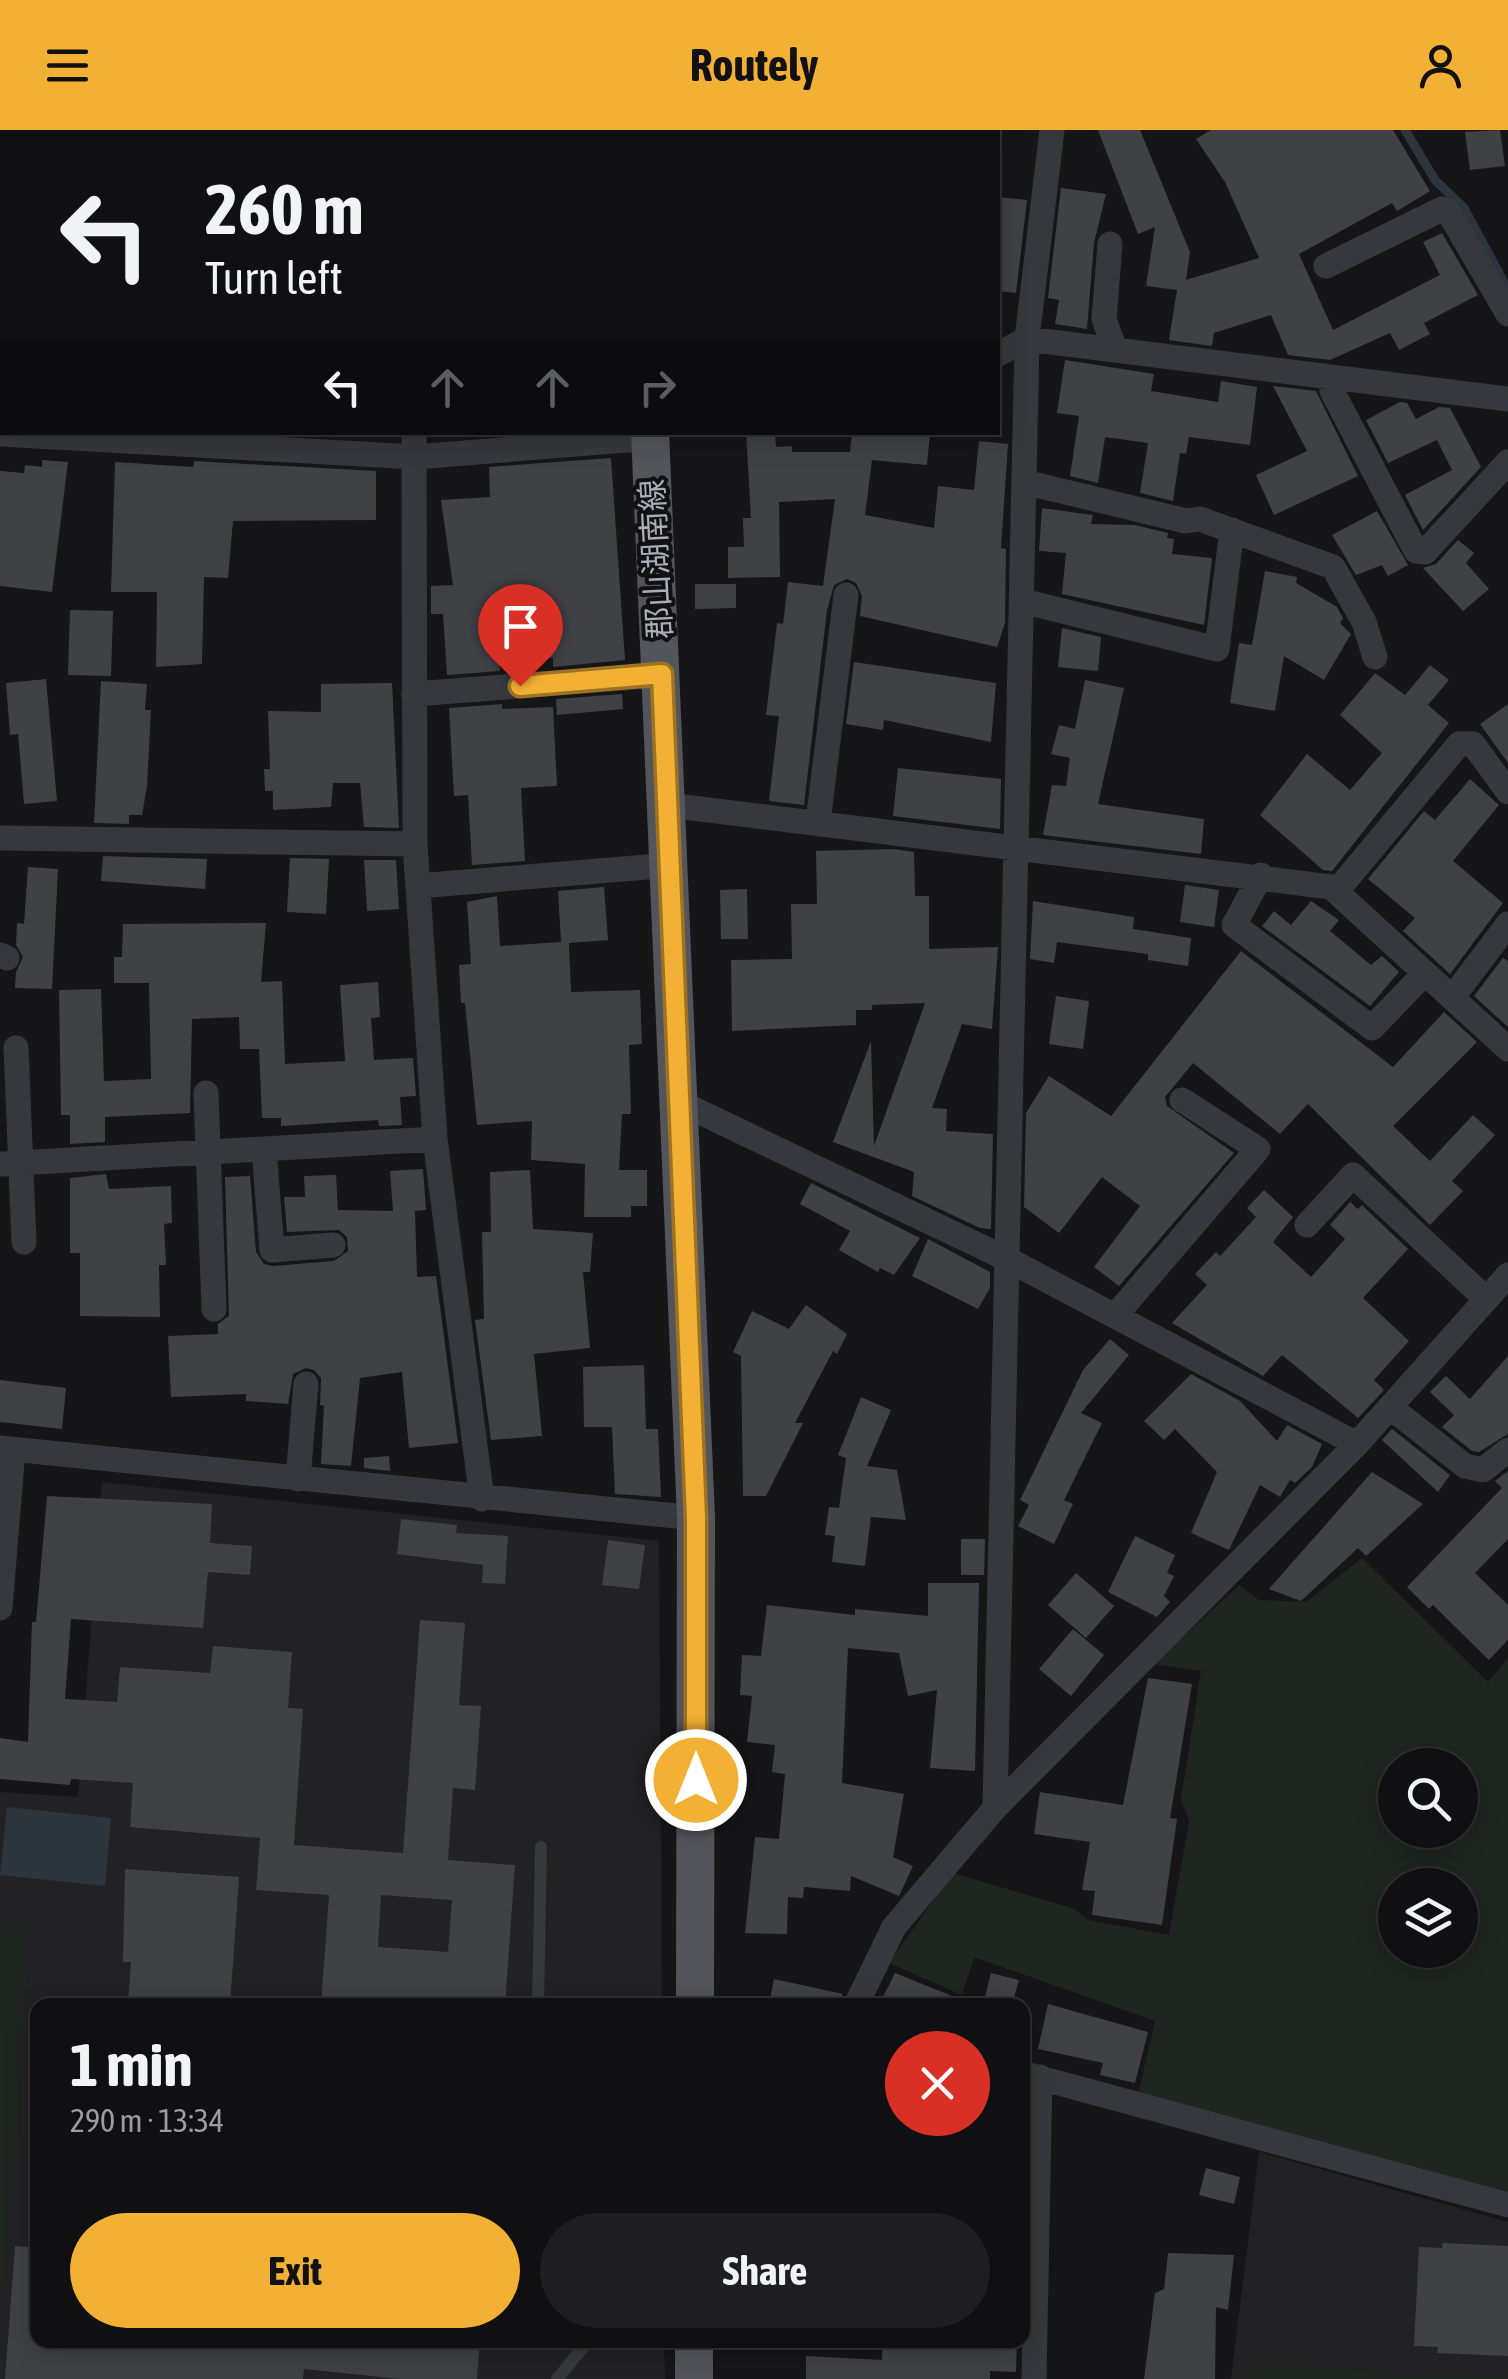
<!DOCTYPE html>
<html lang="en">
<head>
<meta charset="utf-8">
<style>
	body { margin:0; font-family:"Asap Condensed","Noto Sans JP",sans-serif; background:#1e1e20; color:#f1f3f6; height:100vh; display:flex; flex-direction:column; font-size:38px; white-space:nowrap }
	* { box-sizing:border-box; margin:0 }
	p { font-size:32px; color:#9c9d9f }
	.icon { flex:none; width:55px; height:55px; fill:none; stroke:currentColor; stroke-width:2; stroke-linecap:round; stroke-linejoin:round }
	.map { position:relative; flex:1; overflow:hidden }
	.side { position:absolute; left:30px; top:1868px; width:1000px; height:350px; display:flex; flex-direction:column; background:#101012; border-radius:20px; box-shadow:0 5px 25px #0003,0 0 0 2px #303032 }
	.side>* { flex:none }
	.guide { position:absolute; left:0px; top:0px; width:1000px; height:305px; box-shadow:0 5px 25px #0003,0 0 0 2px #303032; background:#101012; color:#f1f3f6; overflow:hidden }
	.controls { position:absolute; left:1378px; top:1618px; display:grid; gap:20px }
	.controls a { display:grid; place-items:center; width:100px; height:100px; border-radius:50%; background:#101012; box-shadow:0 5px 25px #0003,0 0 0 2px #303032; font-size:50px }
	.pin { position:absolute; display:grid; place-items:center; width:85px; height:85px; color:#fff; margin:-102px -42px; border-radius:50% 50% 50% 0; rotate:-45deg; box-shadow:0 0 10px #0007 }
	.pin .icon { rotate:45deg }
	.me { position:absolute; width:110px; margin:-55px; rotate:0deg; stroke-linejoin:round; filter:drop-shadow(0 0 8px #0008) }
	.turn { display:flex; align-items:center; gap:35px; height:210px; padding:0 40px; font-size:45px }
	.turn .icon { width:130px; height:130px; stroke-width:2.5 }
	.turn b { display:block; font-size:70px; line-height:85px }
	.lanes { display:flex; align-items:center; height:95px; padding:0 40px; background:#0003; justify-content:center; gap:50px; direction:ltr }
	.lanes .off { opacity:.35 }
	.round { display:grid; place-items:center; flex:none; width:105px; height:105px; border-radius:52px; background:#1e1e20 }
	.overview { display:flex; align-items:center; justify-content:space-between; height:170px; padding:0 40px }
	h1 { font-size:60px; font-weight:700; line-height:75px }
	.cta { display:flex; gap:20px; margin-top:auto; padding:20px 40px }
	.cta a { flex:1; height:115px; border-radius:60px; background:#f2b134; color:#111; font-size:40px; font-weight:700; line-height:115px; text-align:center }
	.cta a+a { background:#1e1e20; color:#f1f3f6 }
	header { display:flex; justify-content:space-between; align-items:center; height:130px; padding:0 40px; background:#f2b134; color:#111; font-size:45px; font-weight:700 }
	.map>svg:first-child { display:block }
	.built { fill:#222225 }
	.green { fill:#1e261f; fill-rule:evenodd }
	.water { fill:#2c353c }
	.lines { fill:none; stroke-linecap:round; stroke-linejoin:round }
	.stream { stroke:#2c353c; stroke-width:9 }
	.building { fill:#404145; fill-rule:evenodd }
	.service { stroke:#37383d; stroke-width:12 }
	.minor { stroke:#37383d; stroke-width:25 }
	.primary { stroke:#53555c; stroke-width:38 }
	.route-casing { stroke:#9d7322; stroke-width:25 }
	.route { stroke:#f2b134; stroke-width:18 }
	.labels { text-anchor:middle; stroke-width:8; stroke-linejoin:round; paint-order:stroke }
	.street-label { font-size:32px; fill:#a8adb8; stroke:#111113 }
</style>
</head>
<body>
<header><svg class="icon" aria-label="menu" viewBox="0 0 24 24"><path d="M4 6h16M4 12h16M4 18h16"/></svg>Routely<svg class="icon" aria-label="person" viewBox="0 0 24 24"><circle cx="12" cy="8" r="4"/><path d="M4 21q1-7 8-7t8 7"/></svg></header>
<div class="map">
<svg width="1508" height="2249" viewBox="0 0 1508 2249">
	<rect width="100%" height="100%" fill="#161618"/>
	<!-- built -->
	<path class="built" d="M102,1352L659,1411L662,1875H38V2210H664L665,2249H0V1662L78,1667Z
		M1259,2022L1508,2092V2249H1231Z"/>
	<!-- green -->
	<path class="green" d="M1362,1428L1488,1552L1508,1528V2064L1138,1964L1155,1891L974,1827L962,1865L889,1833L953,1743L1075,1779L1088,1790L1169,1805L1189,1691L1181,1670L1201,1541L1154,1534L1239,1455L1259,1470L1306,1472ZM1395,1635H1460V1700H1395ZM1395,1755H1460V1820H1395Z
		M0,1792L30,1794L8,2153L0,2152Z
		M1249,2234L1508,2247V2249H1248Z"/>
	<!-- water -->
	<path class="water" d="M7,1677L111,1688L105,1756L0,1745Z"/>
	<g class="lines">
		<!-- stream -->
		<path class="stream" d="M1405,0L1435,50L1464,78L1507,158"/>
	</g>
	<!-- building -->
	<path class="building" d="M1098,0H1140L1190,122L1186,150L1259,128L1225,52L1196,9L1211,0H1393L1430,61L1397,81L1392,73L1299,124L1333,200L1440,145L1423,112L1442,103L1478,165L1424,193L1430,204L1399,220L1390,203L1330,230L1288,225L1271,185L1214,203L1212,216L1169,210L1177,160L1146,156L1155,97L1138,104Z
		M1500,0L1505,36L1470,40L1465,2Z
		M1061,58L1106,64L1094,113L1087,199L1055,194L1059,170L1048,168Z
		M998,67L1027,70L1016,163L998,161Z
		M1065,230L1154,244L1151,261L1218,272L1221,251L1257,257L1250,315L1189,307L1186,324L1180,323L1173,371L1140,363L1148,313L1105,307L1098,353L1070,346L1079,286L1057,283Z
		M1273,256L1316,261L1358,346L1274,385L1256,345L1307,321Z
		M1400,272L1407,273L1416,289L1439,277L1450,278L1481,337L1423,400L1405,365L1452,340L1437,310L1388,333L1366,290Z
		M746,302H775L776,317L792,316V322H850L852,302L884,306V302H930L927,335L872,330L865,385L934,398L938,356L974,360L979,311L1008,314L1001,418L1006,419L1005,493L997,517L860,486L862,466L856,453L847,449L834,455L827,480L804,675L769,671L779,586L766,585L777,493L783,494L788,452L823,456L835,369L779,372L780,447L728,448V417H744L743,388H751Z
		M611,328L625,530L553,537V528L499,531L500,541L447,545L443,484H431V456L453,455L441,370L490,367L489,337Z
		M42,330L68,332L52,462L0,456V341L24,343L25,335L42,337Z
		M194,331L376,341V390L233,391L228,448L204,447L202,534L156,537L157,462H111L115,332L193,337Z
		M1042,378L1093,385L1091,394L1135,395L1168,403L1167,408L1174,409L1172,424L1212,428L1204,495L1062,464L1066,423L1039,421Z
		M1377,381L1408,435L1388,446L1382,435L1356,445L1332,405Z
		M1458,410L1474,423L1466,433L1489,459L1463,481L1423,438L1436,434Z
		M1265,441L1297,447L1296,453L1337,477L1343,488L1340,493L1351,504L1324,550L1284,526L1275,581L1230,573L1239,513L1252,515Z
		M695,454H736V478L695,479Z
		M70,480L113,481L111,546L68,545Z
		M1062,498L1101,507L1098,541L1058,537Z
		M854,532L996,553L991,612L884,590L883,600L846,594Z
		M1430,535L1449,550L1428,575L1449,593L1332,741L1323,740L1260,685L1307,624L1350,660L1382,623L1340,585L1375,543L1405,565Z
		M46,549L57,671L24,674L18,604L10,605L6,553Z
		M1085,550L1124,558L1098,674L1204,689L1201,724L1043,705L1052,655L1066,656L1070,628L1051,624L1059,595L1075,599Z
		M101,551L147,554L145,580H151L147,656L142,685H129V694L94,693Z
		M392,553L399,698L364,697L360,653H333L331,677L273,680V661H265L264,639H270L268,581L321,582V554Z
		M622,564L623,579L557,585L556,569Z
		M502,574V579L553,577L557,656L521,658L525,731L472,735L468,665L454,666L449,578Z
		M1508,574V633L1480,594Z
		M898,638L1001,649L1000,699L893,686Z
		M1470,649L1499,675L1453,731L1503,773L1450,844L1403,801L1415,788L1368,749L1424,681L1435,690Z
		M894,719L914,722L915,766H929V819L998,817L992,899L962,894L932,978L947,979L946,1001L993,1004L991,1099L980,1098L912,1066L914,1042L833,1012L871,911L874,1016L925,873L872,875V880H856V895L732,901L731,830L792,829L791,774H817L816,721Z
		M103,726L207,729L205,759L101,751Z
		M290,728L329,729L326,784L287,782Z
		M364,730H396L399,779L367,781Z
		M28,737L58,739L52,859L15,858L16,842L23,827L16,815L17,793L24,794Z
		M1185,755L1219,760L1214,797L1180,792Z
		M604,757L608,810L569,813L571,862L640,860L642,914L629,915L631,984H622L619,1040H647V1076H631V1087H584L585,1034L531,1030L532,991L477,995L465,873H461L459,835L471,834L467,772L497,766L500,816L561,812L558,761Z
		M747,759L748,809H721L720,760Z
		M1033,771L1134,787L1133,799L1191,808L1188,836L1148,830V824L1057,812L1054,833L1030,829Z
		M1311,771L1339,790L1330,801L1371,835L1382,826L1399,842L1370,876L1262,796L1274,781L1291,795Z
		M266,793L261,852L282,851L285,934L345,931L340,855L378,852L380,887L371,888L374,930L413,928L416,966L400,967L402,995L379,996L378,990L281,996V988H262L259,919H240L239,887L192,889L190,983L105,987V1012L70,1014V985H61L59,860L101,859L104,951L151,949L149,853H114V827H122L123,794Z
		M1241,821L1393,937L1444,882L1477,912L1393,996L1430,1031L1473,985L1495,1005L1452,1051L1463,1061L1430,1095L1308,974L1280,1004L1193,933L1165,967L1167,976L1234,1023L1119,1156L1094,1137L1140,1076L1102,1047L1059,1103L1024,1077L1026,983L1049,946L1111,986Z
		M1503,828L1508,831V897L1474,866Z
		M1056,866L1089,871L1083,919L1049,914Z
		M423,1039L426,1080L415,1081L417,1147L436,1146L458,1313L409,1318L402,1242L360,1248L351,1336L321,1334L324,1276L320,1275L321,1248L314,1240L306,1238L293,1244L288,1274L246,1271V1264L171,1267L168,1206L218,1204V1194L229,1186L225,1047L250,1046L256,1122L264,1134L273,1136L334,1131L348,1121L347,1107L339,1100L287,1102L284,1067H305L304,1046L336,1045L338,1080L393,1081L390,1041Z
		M530,1040L533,1099L593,1103L590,1142H583L590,1218L534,1224L542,1306L491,1310L475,1190L484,1189L482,1102H491L490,1042Z
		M106,1044L109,1059L171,1056L172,1093L164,1094L166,1135H159L160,1187L80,1186V1123H70V1048Z
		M811,1053L920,1108L894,1145L880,1138L878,1142L839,1120L850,1101L800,1074Z
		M1264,1060L1293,1087L1273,1112L1311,1147L1345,1109L1330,1095L1350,1072L1358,1079L1362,1075L1408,1119L1363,1168L1409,1211L1374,1250L1384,1260L1358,1288L1282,1225L1263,1246L1172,1193L1207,1155L1195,1144L1216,1122L1220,1126L1256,1087L1247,1078Z
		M928,1109L990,1142V1158L978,1179L912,1146Z
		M806,1175L847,1204L837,1224L833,1221L795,1293H803L766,1366H743L741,1226L733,1222L752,1181L789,1199Z
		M1110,1209L1129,1225L1081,1283L1102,1293L1064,1370L1073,1374L1054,1414L1018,1396L1029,1375L1020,1370L1083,1240Z
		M1508,1226V1304L1479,1322L1472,1321L1442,1297L1454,1285L1430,1262L1446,1246L1470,1269Z
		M644,1235L646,1299H658L661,1367L615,1364L612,1297H584L583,1237Z
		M1191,1244L1240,1271L1277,1311L1287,1295L1322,1314L1312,1337L1295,1353L1290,1350L1280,1367L1260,1355L1229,1420L1191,1403L1217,1342L1175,1299L1164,1310L1144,1291Z
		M0,1250L66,1258L62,1299L0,1292Z
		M861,1267L891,1280L867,1336L897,1340L906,1390L871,1387L865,1436L832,1432L835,1406L825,1405L829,1377L839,1378L846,1328L838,1325Z
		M1392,1299L1450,1345L1438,1362L1382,1310Z
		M389,1326L390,1341L364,1338V1328Z
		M1508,1341V1409L1475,1443L1508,1475V1510L1489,1530L1433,1475L1429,1479L1407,1457L1502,1358L1495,1351Z
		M1372,1342L1423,1374L1366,1426L1358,1418L1301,1471L1269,1459Z
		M47,1366L212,1374L210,1413L252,1416L250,1445L208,1442L203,1498L71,1489L65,1569L117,1572L120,1537L210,1543L213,1516L292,1522L288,1578L303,1579L294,1715L403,1723L420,1490L465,1493L459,1575L481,1576L475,1660L453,1658L448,1730L515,1735L505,1875H321L329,1765L256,1760L260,1708L130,1697L133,1653L71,1649L70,1655L0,1649V1608L28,1612L32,1492H36ZM381,1765L452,1770L448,1822L378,1817Z
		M401,1389L457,1395L456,1403L508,1406L505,1454L482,1453L483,1435L397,1424Z
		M1135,1406L1175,1425L1167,1443L1174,1446L1164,1466L1170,1472L1157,1487L1108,1462Z
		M961,1409H985L984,1445H961Z
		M608,1410L645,1415L639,1459L602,1455Z
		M1076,1443L1114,1476L1086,1508L1048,1475Z
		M928,1453H979L975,1641L930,1638L937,1560L908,1566L899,1523L848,1518L842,1653L904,1664L893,1727L913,1736L899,1766L851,1746L850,1761L804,1757L803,1768L788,1767L787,1804L745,1803L755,1707L779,1709L785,1644L772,1642L775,1615L747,1612L752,1566L740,1565L742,1525L761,1526L767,1475L855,1485V1479L928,1486Z
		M1073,1499L1104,1525L1071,1566L1039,1539Z
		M1148,1548L1192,1554L1170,1688L1177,1689L1162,1795L1092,1785L1095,1761L1082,1760L1090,1712L1034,1704L1040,1662L1123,1675Z
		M125,1739L239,1747L230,1875L128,1872L131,1832H123Z
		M895,1843L972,1874L971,1875H879Z
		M991,1843L1019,1850L1012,1875H983Z
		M774,1849L843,1864L840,1875H769Z
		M1048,1874L1148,1902L1135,1953L1100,1945L1103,1933L1038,1919Z
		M1206,2038L1240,2047L1234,2074L1199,2065Z
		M1443,2113L1508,2116V2226L1437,2223L1438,2217L1414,2216L1419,2117L1442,2118Z
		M15,2116L38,2118V2210H480L477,2249H400L304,2239L303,2249H5Z
		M1168,2123L1234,2125L1228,2180L1216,2177L1215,2249H1144L1155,2163L1164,2159Z
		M883,2210H1017L1016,2242L990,2241V2249H806V2226L882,2230Z"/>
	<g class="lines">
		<!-- service -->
		<path class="service" d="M538,1875L541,1717
			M557,2249L589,2210"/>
		<!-- minor -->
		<path class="minor" d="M913,0V2
			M193,2V0
			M425,2V0
			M0,64H2
			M1110,114L1104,189L1115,220
			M1326,136L1442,79L1448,81L1508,184
			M998,224L1027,209L1508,269
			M1331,247L1332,261L1416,421L1425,422L1508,332
			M414,302L415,714L435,1009L482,1369
			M0,304L415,327L651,308
			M1024,352L1186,391L1200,389L1333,437L1364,492L1375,527
			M1022,471L1217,519L1232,400
			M414,564L662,545
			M668,675L1331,757L1508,919
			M818,692L846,465
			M0,708L415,714
			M1261,745L1234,795L1372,898L1425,843
			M418,756L671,735
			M1336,762L1459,614H1473L1508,662
			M0,825L7,828
			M1452,868L1508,794
			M16,918L24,1112
			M206,963L214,1179
			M681,973L1007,1129L1357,1314
			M264,1019L272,1120L333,1115
			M0,1034L435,1009
			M1307,1095L1353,1045L1486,1169
			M1115,1186L1258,1019L1182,970
			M1390,1277L1465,1336L1483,1340L1508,1320
			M0,1318L696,1388
			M298,1349L306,1254
			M0,1478L13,1320
			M995,1678L1027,209L1052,0
			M856,1875L894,1797L995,1678L1357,1314L1508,1145
			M1022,1943L1508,2075
			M1034,2249L1040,1947"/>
		<!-- primary -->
		<path class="primary" d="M638,0V2
			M650,302L696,1388L695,1875
			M694,2249V2210"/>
	</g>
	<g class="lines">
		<defs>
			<path id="route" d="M520,556L662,544L696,1388V1650"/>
		</defs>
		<!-- route casing -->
		<use href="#route" class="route-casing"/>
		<!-- route -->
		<use href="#route" class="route"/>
	</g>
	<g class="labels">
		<!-- street labels -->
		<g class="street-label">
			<text transform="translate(656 429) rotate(-93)" y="11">郡山湖南線</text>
		</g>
	</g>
</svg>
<div class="controls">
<a><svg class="icon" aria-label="search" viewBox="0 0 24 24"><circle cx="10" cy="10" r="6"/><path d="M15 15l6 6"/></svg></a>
<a><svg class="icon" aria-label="layers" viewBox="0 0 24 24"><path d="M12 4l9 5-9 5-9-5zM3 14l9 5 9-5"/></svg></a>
</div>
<div class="pin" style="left:520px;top:556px;background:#d93025"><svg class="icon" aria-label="arrive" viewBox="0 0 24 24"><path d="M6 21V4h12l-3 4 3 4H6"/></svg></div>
<svg class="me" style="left:696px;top:1650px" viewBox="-20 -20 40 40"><circle r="17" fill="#f2b134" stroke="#fff" stroke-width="3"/><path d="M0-11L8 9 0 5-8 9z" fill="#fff"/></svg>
<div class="guide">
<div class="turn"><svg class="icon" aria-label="left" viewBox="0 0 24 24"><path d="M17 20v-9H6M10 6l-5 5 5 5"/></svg><div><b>260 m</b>Turn left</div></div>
<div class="lanes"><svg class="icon" aria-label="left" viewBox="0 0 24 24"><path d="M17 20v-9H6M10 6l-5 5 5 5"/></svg><svg class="icon off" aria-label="ahead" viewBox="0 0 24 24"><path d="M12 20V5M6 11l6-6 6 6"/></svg><svg class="icon off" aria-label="ahead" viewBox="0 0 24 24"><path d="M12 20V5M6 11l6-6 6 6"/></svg><svg class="icon off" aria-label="right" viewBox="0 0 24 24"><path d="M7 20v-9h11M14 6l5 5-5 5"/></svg></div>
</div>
<section class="side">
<div class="overview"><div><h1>1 min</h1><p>290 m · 13:34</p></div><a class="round" style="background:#d93025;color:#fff"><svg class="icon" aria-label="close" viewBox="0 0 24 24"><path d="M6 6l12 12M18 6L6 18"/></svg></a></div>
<div class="cta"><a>Exit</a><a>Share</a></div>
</section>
</div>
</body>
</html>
